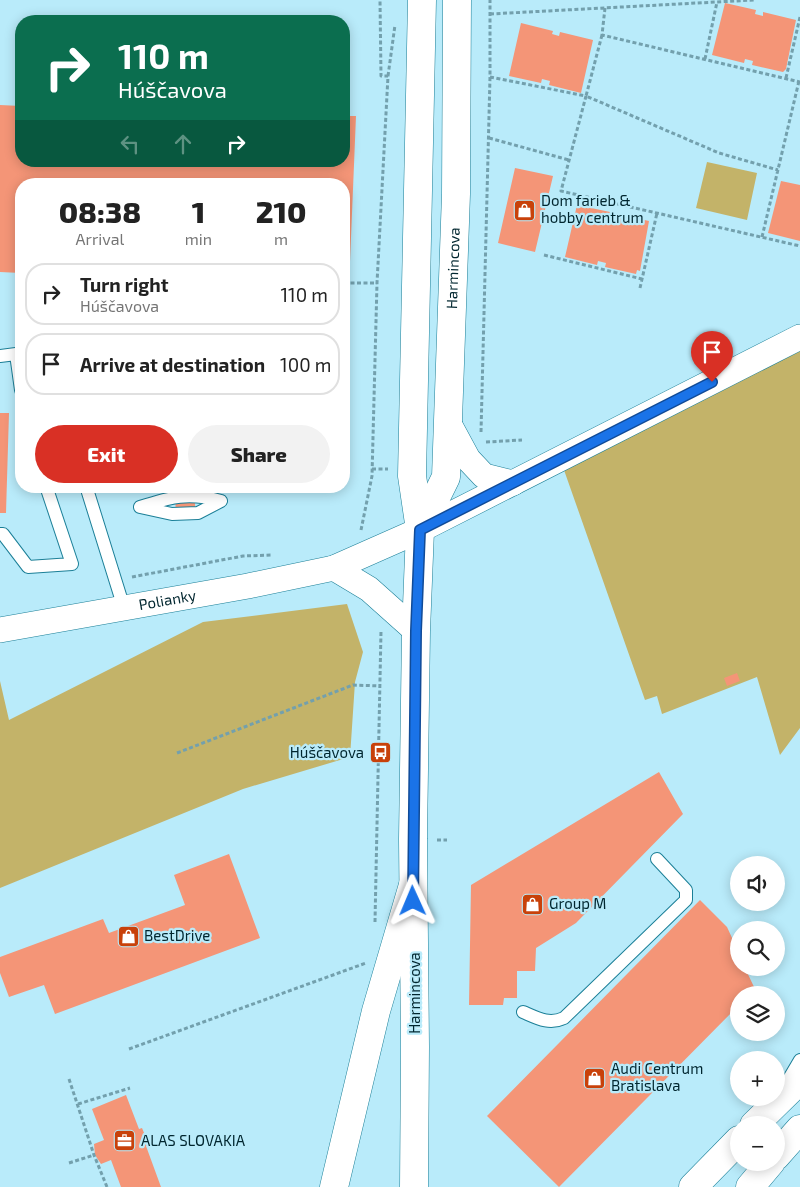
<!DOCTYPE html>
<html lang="en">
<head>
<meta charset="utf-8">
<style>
	body { margin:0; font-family:"Exo 2",sans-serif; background:#f2f2f2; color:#222; height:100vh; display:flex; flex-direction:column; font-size:19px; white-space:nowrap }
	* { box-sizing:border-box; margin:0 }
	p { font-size:16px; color:#767676 }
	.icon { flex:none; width:28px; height:28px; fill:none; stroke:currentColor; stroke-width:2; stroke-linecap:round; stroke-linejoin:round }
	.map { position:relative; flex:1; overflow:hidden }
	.details { position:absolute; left:15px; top:178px; width:335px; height:315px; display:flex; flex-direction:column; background:#fff; border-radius:20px; box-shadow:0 2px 12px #0003 }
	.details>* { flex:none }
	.banner { position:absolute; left:15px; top:15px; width:335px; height:152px; border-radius:20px; box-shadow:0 2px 12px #0003; background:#0b6e4f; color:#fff; overflow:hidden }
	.fabs { position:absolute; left:730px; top:856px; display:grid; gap:10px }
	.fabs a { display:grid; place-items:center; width:55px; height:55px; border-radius:50%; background:#fff; box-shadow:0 2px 12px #0003; font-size:25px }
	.pin { position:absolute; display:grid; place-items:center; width:42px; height:42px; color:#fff; margin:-51px -21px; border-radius:50% 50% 50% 0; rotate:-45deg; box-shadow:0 0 5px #0007 }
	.pin .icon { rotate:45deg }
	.me { position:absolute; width:55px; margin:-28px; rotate:359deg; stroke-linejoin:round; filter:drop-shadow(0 0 4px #0008) }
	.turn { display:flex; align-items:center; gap:18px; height:105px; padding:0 20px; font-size:22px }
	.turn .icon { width:65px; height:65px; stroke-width:2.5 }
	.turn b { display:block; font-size:35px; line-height:42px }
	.lanes { display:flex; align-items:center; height:48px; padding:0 20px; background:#0003; justify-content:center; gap:25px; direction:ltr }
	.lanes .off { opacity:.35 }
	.eta { display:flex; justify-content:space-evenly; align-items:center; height:85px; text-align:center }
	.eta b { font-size:30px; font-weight:800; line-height:35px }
	.button { display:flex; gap:10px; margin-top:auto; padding:10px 20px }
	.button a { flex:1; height:58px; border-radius:30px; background:#d93025; color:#fff; font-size:20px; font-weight:800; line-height:58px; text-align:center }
	.button a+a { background:#f2f2f2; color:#222 }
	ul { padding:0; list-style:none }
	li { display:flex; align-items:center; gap:15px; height:62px; margin:0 10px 8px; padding:0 10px; border:2px solid #e0e0e0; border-radius:20px }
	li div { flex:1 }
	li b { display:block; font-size:19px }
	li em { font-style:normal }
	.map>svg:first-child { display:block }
	.green { fill:#c3b369 }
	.building { fill:#f49577 }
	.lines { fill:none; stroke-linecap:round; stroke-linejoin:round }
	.lane-casing { stroke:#1b7f97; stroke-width:14 }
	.street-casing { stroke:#1b7f97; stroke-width:26 }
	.secondary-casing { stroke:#1b7f97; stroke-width:29 }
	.highway-casing { stroke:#1b7f97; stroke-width:29 }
	.path { stroke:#73a0ad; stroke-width:3; stroke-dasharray:4 2.5; stroke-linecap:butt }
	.lane { stroke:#fff; stroke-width:12 }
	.street { stroke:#fff; stroke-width:25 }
	.secondary { stroke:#fff; stroke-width:28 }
	.highway { stroke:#fff; stroke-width:28 }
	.route-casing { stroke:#114b97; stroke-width:12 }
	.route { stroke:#1a73e8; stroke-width:9 }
	.labels { text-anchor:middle; stroke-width:4.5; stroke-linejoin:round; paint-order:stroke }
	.poi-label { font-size:15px; fill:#00262f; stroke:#b9ebfa; text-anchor:start }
	.street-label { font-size:15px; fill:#00262f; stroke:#b9ebfa }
</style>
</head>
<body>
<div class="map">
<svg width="800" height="1187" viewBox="0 0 800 1187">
	<rect width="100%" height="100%" fill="#b9ebfa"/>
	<!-- green -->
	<path class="green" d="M707,162L757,173L747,220L696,208Z
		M800,350V728L780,755L757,677L662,714L657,696L645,700L564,470Z
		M347,604L363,652L355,682L350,757L243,789L0,888V681L9,720L203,622Z"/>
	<!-- building -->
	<path class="building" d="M725,3L756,10L755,14L763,16V12L796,20L786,69L783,72L752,65L753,61L745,59L744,63L712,55Z
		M521,23L553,31L552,34L559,36L560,32L593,40L581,93L549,85L550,81L542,79L541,83L509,76Z
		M0,105L21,106V161H344V116H356L349,286L344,285V184H21V273L0,272Z
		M515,168L553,176L535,252L498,243Z
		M781,181L800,185V241L768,233Z
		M577,205L610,212L609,216L617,218L618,214L649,221L640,271L637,270L636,274L605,267L606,263L598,261L597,265L565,257Z
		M0,413H9L6,513H0Z
		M194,490L196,518L176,519L175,491Z
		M737,673L740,681L727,686L724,678Z
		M659,772L683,814L576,923L536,948L535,971H517V998H504L503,1005H469L471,885Z
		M229,854L260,938L55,1014L44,985L9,997L0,973V957L103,919L109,933L185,905L174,875Z
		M700,900L727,927L739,953V968H745L755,989L749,995H739V1005L559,1187L487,1116Z
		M126,1095L139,1129L142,1128L149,1145L146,1146L161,1187H121L111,1160L101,1164L95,1155L94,1144L104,1140L92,1109Z"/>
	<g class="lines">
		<defs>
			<path id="lane" d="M0,356L16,354L21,390
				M86,486L124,608
				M140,507L172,514L198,513L221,501
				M140,507C171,497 188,492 221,501
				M0,534H3L28,567L72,564L46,486
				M523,1012C537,1018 549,1025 564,1018L686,900V890L657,859
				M787,1082L800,1060"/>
			<g id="street">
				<path d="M448,422L468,459L484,476L513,483"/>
				<path d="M334,568L369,589L416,631"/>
				<path id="s1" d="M0,630L248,586L334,568L420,530L800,337"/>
			</g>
			<g id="secondary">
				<path id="s2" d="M420,530L446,477L456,194L457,0"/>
				<path d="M414,1187L415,1047L413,839L416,631L420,530L412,476L422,0"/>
			</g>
			<path id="highway" d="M754,1125L800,1080
				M776,1156L800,1129
				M334,1187L376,1011L413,885
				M693,1187L739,1140
				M750,1187L771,1162"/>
		</defs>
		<!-- lane casing -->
		<use href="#lane" class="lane-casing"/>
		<!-- street casing -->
		<use href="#street" class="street-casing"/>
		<!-- secondary casing -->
		<use href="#secondary" class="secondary-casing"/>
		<!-- highway casing -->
		<use href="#highway" class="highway-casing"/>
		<!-- path -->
		<path class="path" d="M605,8L602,35L800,82
			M490,14L754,0
			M602,35L586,96L719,153L778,170
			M705,59L717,2
			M388,76L395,25
			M490,77L586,96L561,191L800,246
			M786,78L800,17
			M489,138L569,160
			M762,237L799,81
			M544,255L642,279
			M344,283H377
			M640,288L657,213
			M481,432L490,77V0
			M486,442L522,440
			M372,469H388
			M361,530L372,476L377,283L388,76H381L380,0
			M132,577L243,556L273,555
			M177,753L353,685L380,686
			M437,840H447
			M375,922L381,631
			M129,1049L366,963
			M69,1079L94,1155L107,1187
			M78,1104L130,1088
			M69,1163L94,1155"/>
		<!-- lane -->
		<use href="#lane" class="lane"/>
		<!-- street -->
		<use href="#street" class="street"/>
		<!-- secondary -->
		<use href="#secondary" class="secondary"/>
		<!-- highway -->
		<use href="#highway" class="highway"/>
	</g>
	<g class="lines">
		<defs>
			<path id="route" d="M413,901L416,631L420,530L712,382"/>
		</defs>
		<!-- route casing -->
		<use href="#route" class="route-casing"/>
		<!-- route -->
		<use href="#route" class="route"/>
	</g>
	<!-- icons -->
	<defs>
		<symbol id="shop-square" viewBox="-11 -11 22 22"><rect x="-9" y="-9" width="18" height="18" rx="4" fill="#c8410a" stroke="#b9ebfa"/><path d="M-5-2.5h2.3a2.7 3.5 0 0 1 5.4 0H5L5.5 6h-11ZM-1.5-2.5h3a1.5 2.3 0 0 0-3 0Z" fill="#fff"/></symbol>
		<symbol id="bus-square" viewBox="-11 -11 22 22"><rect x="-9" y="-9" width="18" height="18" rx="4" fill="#c8410a" stroke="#b9ebfa"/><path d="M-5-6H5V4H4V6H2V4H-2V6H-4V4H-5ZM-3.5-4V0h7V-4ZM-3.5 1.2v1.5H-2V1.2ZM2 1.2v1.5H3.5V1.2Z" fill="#fff"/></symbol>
		<symbol id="office-square" viewBox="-11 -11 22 22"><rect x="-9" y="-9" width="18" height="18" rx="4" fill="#c8410a" stroke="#b9ebfa"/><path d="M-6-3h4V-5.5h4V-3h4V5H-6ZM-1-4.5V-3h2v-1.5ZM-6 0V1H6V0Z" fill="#fff"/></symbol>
	</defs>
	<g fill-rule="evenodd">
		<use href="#shop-square" x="512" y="198" width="25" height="25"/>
		<use href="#bus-square" x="368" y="740" width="25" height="25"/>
		<use href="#shop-square" x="520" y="892" width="25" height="25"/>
		<use href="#shop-square" x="116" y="924" width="25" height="25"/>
		<use href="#shop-square" x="582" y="1066" width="25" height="25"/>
		<use href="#office-square" x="112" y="1128" width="25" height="25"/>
	</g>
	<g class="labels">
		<!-- poi labels -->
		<g class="poi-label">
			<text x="541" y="206">Dom farieb &amp;<tspan x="541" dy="17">hobby centrum</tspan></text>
			<text x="364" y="758" text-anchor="end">Húščavova</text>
			<text x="549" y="909">Group M</text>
			<text x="144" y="941">BestDrive</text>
			<text x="611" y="1074">Audi Centrum<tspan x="611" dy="17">Bratislava</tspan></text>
			<text x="141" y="1146">ALAS SLOVAKIA</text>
		</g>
		<!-- street labels -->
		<g class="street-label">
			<text dy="5" stroke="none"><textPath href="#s2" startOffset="268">Harmincova</textPath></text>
			<text dy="5" stroke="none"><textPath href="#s1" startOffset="170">Polianky</textPath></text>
			<text transform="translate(415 993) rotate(-90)" y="5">Harmincova</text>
		</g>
	</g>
</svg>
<div class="fabs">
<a><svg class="icon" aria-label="sound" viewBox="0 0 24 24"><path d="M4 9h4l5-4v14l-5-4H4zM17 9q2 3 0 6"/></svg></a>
<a><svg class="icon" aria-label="search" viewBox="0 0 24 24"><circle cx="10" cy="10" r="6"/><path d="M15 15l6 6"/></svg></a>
<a><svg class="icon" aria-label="layers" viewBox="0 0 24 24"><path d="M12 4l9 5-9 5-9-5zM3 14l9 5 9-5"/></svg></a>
<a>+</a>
<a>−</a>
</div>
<div class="pin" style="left:712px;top:382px;background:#d93025"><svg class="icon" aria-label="arrive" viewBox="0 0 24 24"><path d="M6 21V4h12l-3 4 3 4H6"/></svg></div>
<svg class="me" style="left:413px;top:901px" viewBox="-20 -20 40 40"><path d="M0-17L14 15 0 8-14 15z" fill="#1a73e8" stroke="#fff" stroke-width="4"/></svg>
<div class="banner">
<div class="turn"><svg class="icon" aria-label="right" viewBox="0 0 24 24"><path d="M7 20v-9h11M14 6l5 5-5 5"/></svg><div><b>110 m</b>Húščavova</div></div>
<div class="lanes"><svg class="icon off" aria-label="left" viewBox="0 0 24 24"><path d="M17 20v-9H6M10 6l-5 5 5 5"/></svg><svg class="icon off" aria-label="ahead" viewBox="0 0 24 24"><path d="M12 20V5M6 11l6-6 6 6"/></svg><svg class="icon" aria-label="right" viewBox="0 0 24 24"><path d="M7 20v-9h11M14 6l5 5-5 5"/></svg></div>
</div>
<section class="details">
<div class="eta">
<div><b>08:38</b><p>Arrival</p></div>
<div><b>1</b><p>min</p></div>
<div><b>210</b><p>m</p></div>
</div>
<ul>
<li><svg class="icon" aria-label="right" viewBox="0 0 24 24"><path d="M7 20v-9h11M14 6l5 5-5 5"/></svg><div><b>Turn right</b><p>Húščavova</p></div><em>110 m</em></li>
<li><svg class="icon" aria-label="arrive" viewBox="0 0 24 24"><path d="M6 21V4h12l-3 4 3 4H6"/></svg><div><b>Arrive at destination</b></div><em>100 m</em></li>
</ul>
<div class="button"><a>Exit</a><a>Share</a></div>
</section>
</div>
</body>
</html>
